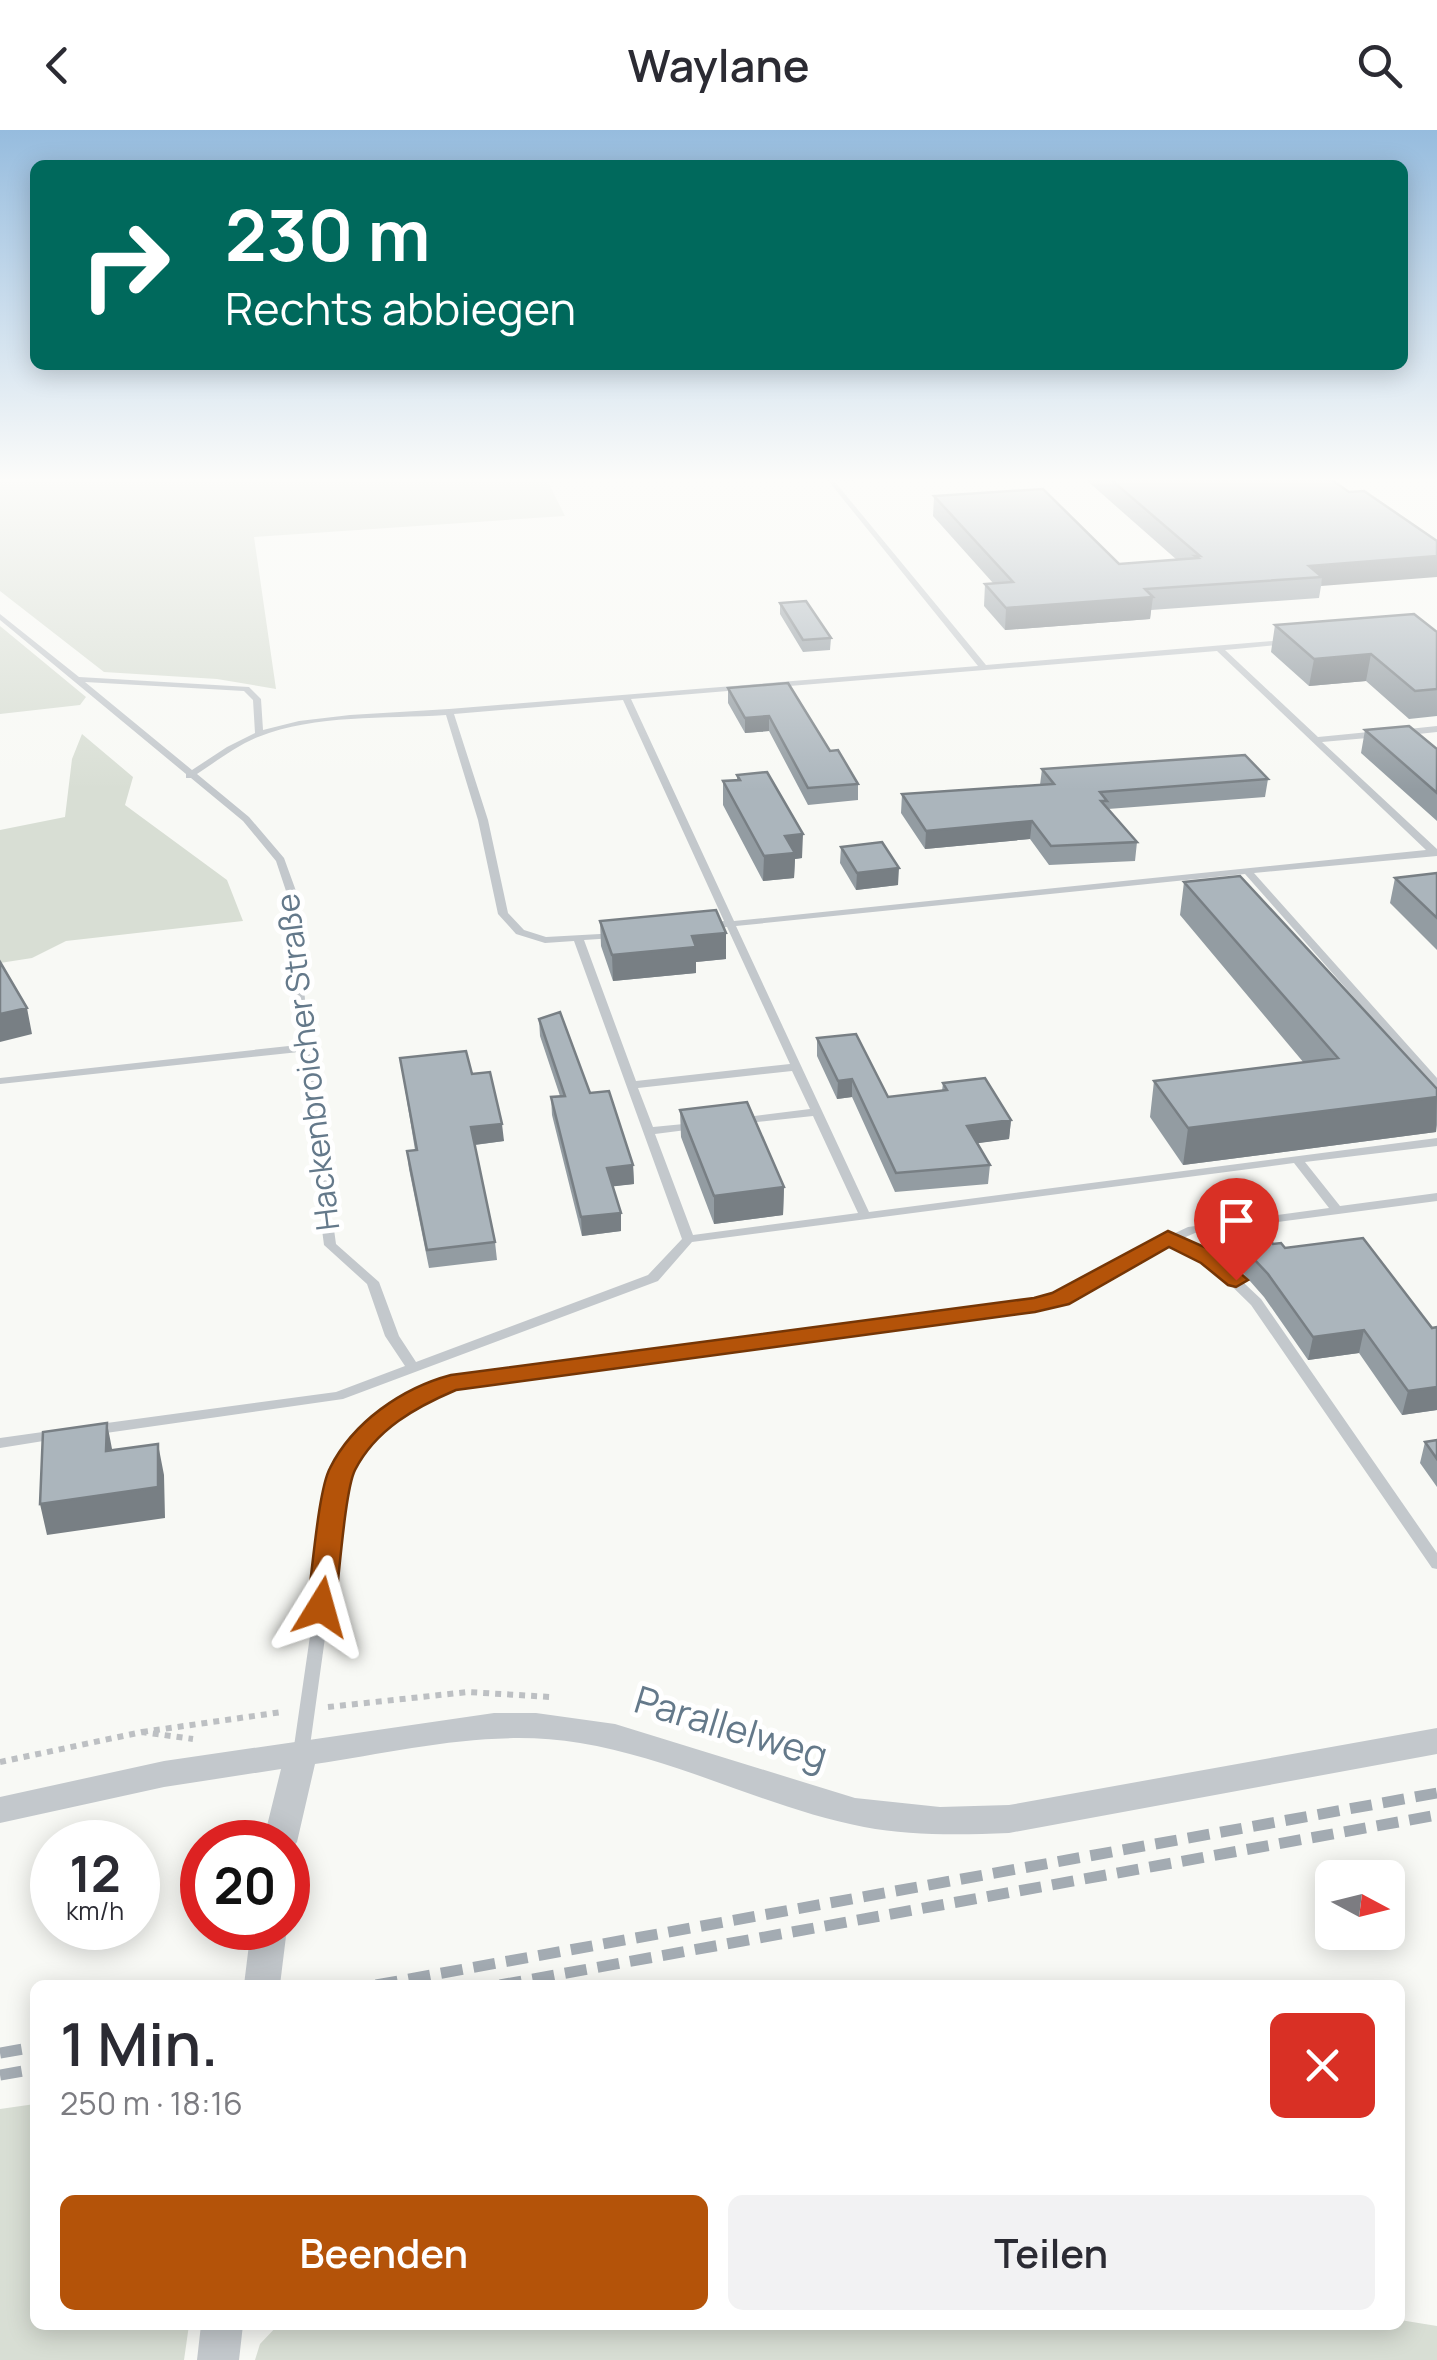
<!DOCTYPE html>
<html lang="de">
<head>
<meta charset="utf-8">
<style>
	body { margin:0; font-family:Manrope,sans-serif; background:#f2f2f3; color:#2b2b33; height:100vh; display:flex; flex-direction:column; font-size:38px; white-space:nowrap }
	* { box-sizing:border-box; margin:0 }
	p { font-size:32px; color:#7c7c81 }
	.icon { flex:none; width:55px; height:55px; fill:none; stroke:currentColor; stroke-width:2; stroke-linecap:round; stroke-linejoin:round }
	.map { position:relative; flex:1; overflow:hidden }
	.panel { position:absolute; left:30px; top:1850px; width:1375px; height:350px; display:flex; flex-direction:column; background:#fff; border-radius:15px; box-shadow:0 5px 25px #0003 }
	.panel>* { flex:none }
	.hud { position:absolute; left:30px; top:30px; width:1378px; height:210px; border-radius:15px; box-shadow:0 5px 25px #0003; background:#00695c; color:#fff; overflow:hidden }
	.needle { width:65px; rotate:97deg }
	.buttons { position:absolute; left:1315px; top:1730px; display:grid; gap:20px }
	.buttons a { display:grid; place-items:center; width:90px; height:90px; border-radius:15px; background:#fff; box-shadow:0 5px 25px #0003; font-size:50px }
	.speed { position:absolute; left:30px; top:1690px; display:flex; gap:20px; font-size:50px; font-weight:700; text-align:center }
	.speed>* { display:grid; place-content:center; width:130px; height:130px; border-radius:50%; background:#fff; box-shadow:0 5px 25px #0003; line-height:1 }
	.speed small { font-size:25px; font-weight:400 }
	.speed .limit { border:15px solid #d22; background:#fff; color:#111 }
	.pin { position:absolute; display:grid; place-items:center; width:85px; height:85px; color:#fff; margin:-102px -42px; border-radius:50% 50% 50% 0; rotate:-45deg; box-shadow:0 0 10px #0007 }
	.pin .icon { rotate:45deg }
	.me { position:absolute; width:110px; margin:-55px; rotate:8deg; stroke-linejoin:round; filter:drop-shadow(0 0 8px #0008) }
	.turn { display:flex; align-items:center; gap:35px; height:210px; padding:0 30px; font-size:45px }
	.turn .icon { width:130px; height:130px; stroke-width:2.5 }
	.turn b { display:block; font-size:70px; line-height:85px }
	.round { display:grid; place-items:center; flex:none; width:105px; height:105px; border-radius:15px; background:#f2f2f3 }
	.head { display:flex; align-items:center; justify-content:space-between; height:170px; padding:0 30px }
	h1 { font-size:60px; font-weight:600; line-height:75px }
	.primary-button { display:flex; gap:20px; margin-top:auto; padding:20px 30px }
	.primary-button a { flex:1; height:115px; border-radius:15px; background:#b45309; color:#fff; font-size:40px; font-weight:600; line-height:115px; text-align:center }
	.primary-button a+a { background:#f2f2f3; color:#2b2b33 }
	header { display:flex; justify-content:space-between; align-items:center; height:130px; padding:0 30px; background:#fff; font-size:45px; font-weight:600 }
	.map>svg:first-child { display:block }
	.green { fill:#d8ded4 }
	.lines { fill:none; stroke-linecap:round; stroke-linejoin:round }
	.path { stroke:#bdc0c3; stroke-width:6; stroke-dasharray:6 6; stroke-linecap:butt }
	.lane { fill:#c3c8cc; fill-rule:evenodd }
	.street { fill:#c3c8cc; fill-rule:evenodd }
	.rail { stroke:#a3abb2; stroke-width:11; stroke-dasharray:22 11; stroke-linecap:butt }
	.wall { fill:#939ca2 }
	.shaded-wall { fill:#787f84 }
	.building { fill:#abb5bc; stroke:#787f84; stroke-width:2.5 }
	.route { fill:#b45309; stroke:#753606; stroke-width:2.5 }
	.labels { text-anchor:middle; stroke-width:10; stroke-linejoin:round; paint-order:stroke }
	.street-label { font-size:32px; fill:#64798a; stroke:#fff }
	.near-street-label { font-size:38px; fill:#64798a; stroke:#fff }
</style>
</head>
<body>
<header><svg class="icon" aria-label="back" viewBox="0 0 24 24"><path d="M15 5l-7 7 7 7"/></svg>Waylane<svg class="icon" aria-label="search" viewBox="0 0 24 24"><circle cx="10" cy="10" r="6"/><path d="M15 15l6 6"/></svg></header>
<div class="map">
<svg width="1437" height="2230" viewBox="0 0 1437 2230">
	<rect width="100%" height="100%" fill="#f8f9f5"/>
	<!-- green -->
	<path class="green" d="M0,348H546L565,386L254,407L276,559L217,549L104,542L0,461Z
		M0,496L86,567L80,575L0,584Z
		M82,604L133,647L125,675L227,750L243,791L66,811L32,828L0,833V700L65,687L72,629Z
		M35,1974V2195H189L184,2230H0V1979Z
		M1400,2190L1437,2196V2230H255L260,2214L278,2195H1400Z"/>
	<g class="lines">
		<!-- path -->
		<path class="path" d="M328,1577L468,1562L551,1567
			M142,1602L282,1582
			M0,1632L142,1602L193,1609"/>
		<!-- lane -->
		<path class="lane" d="M826,348H866L863,350L835,352L986,535L1285,510H1288V514L1225,520L1318,607L1379,601L1383,604L1379,607L1322,612L1437,719V726L1254,743L1437,948V958L1433,957L1245,744L736,796L869,1082L1437,1008V1016L1305,1032L1340,1076L1437,1063V1071L1195,1103L1181,1109L1214,1125L1261,1169L1437,1423V1439L1432,1438L1251,1175L1206,1131L1171,1114L1140,1128L1066,1172L1035,1179L454,1257L419,1272L395,1288L374,1305L348,1342L309,1623L307,1628L301,1629L295,1628L293,1623L334,1341L364,1299L385,1282L409,1266L451,1249L1035,1171L1057,1166L1132,1122L1162,1109L1164,1105H1171L1188,1097L1329,1078L1294,1033L692,1112L658,1151L343,1269L92,1305L87,1303L85,1300L87,1297L92,1295L336,1262L405,1236L385,1206L367,1154L324,1115L299,922L0,954V948L298,915L286,761L276,731L243,691L191,648H186V644L0,490V484L79,547L249,557L261,569L263,600L299,591L350,585L449,579L978,536ZM1217,521L1426,720L734,791L631,569ZM85,552L244,561L253,570L255,603L227,617L192,640ZM623,570L724,791L709,793L704,796L709,799L727,797L790,934L636,951L584,810L614,808L618,807V803L546,807L524,800L508,783L488,690L454,584ZM446,585L478,690L498,784L516,804L545,813L574,811L682,1109L648,1145L416,1232L399,1206L379,1152L336,1114L309,918L296,761L284,728L249,687L197,644C217,631 236,616 258,607C316,584 385,589 446,585ZM792,941L810,979L739,988L733,991L739,994L813,986L858,1083L693,1105L655,1004L694,999L700,996L694,993L653,997L638,958Z
			M1437,596V602L1399,606L1395,603L1399,600Z
			M57,1300L62,1302L64,1305L62,1308L0,1318V1308Z"/>
		<!-- street -->
		<path class="street" d="M494,1583H536L615,1594L855,1668L940,1677L1009,1675L1437,1598V1624L1009,1703C961,1705 912,1706 864,1697C769,1679 678,1629 580,1613C492,1598 402,1621 315,1634L297,1712L288,1723V1712H263L281,1639L164,1657L0,1693V1667L164,1631Z
			M251,1798H287L280,1855H244Z
			M201,2195H243L239,2230H197Z"/>
		<!-- rail -->
		<path class="rail" d="M376,1855L1437,1663
			M500,1855L1437,1685
			M0,1923L35,1917
			M0,1945L35,1939"/>
	</g>
	<!-- wall -->
	<path class="wall" d="M1084,348H1329L1349,362L1321,456L1319,468L1151,480L1150,489L1005,500L984,476L985,454L993,453L933,386L934,366L1119,434L1177,430Z
		M780,473L831,508L830,520L803,522L780,484Z
		M1275,495L1437,502V586L1409,589L1366,551L1309,556L1271,522Z
		M728,558L830,621L858,654V670L808,675L769,601L745,603L728,573Z
		M1365,600L1437,619V691L1361,623Z
		M1042,639L1268,649L1265,667L1108,679L1137,712L1135,731L1049,735L1030,709L925,719L901,683L902,664L1040,655Z
		M737,645L802,728L795,729L794,748L763,751L723,675V651L737,650Z
		M841,717L898,755L856,760L840,733Z
		M1437,743V820L1390,773L1395,748Z
		M1184,752L1437,959V995L1436,1002L1183,1035L1150,987L1154,951L1304,933L1180,785Z
		M600,791L726,829L696,832V843L613,851L601,816Z
		M539,889L590,963L633,1035L634,1054L613,1056L621,1083V1101L582,1106L552,985L551,967L560,966L540,906Z
		M817,908L888,967L942,961L943,953L1011,990L1009,1009L977,1013L990,1035L988,1054L895,1062L852,967L837,969L817,926Z
		M400,928L472,944L504,1011L475,1015L495,1112L497,1130L429,1138L409,1039L407,1021L415,1020Z
		M680,980L784,1057L783,1085L714,1094L681,1007Z
		M1216,1087L1273,1114L1285,1118L1432,1198L1437,1197V1280L1402,1285L1359,1223L1308,1230L1264,1167L1235,1134L1228,1133L1212,1109Z
		M1437,1310V1357L1420,1333L1425,1312Z"/>
	<!-- shaded-wall -->
	<path class="shaded-wall" d="M1437,426V447L1321,456L1322,447L1309,436Z
		M1153,467L1150,489L1005,500L1006,478Z
		M1371,524L1366,551L1309,556L1314,529Z
		M769,586V601L745,603V588Z
		M1032,691L1030,709L925,719L926,701Z
		M803,704L802,728L795,729L794,748L763,751L764,726L785,706Z
		M899,738L898,755L856,760L857,743Z
		M726,803V829L696,832V843L613,851L612,825L692,806Z
		M27,878L32,904L0,912V884Z
		M852,949V967L837,969L838,951Z
		M1437,967L1436,1002L1183,1035L1188,998Z
		M1011,990L1009,1009L965,1015L967,996Z
		M502,994L504,1011L473,1015L471,997Z
		M633,1035L634,1054L608,1057L607,1038Z
		M784,1057L783,1085L714,1094V1066Z
		M621,1083V1101L582,1106L581,1087Z
		M1364,1200L1359,1223L1308,1230L1313,1207Z
		M1437,1257V1280L1402,1285L1408,1261Z
		M107,1293L113,1324L106,1321Z
		M158,1314L164,1345L165,1388L47,1405L40,1374Z"/>
	<!-- building -->
	<path class="building" d="M1109,348H1329L1349,362L1364,361L1437,411V426L1309,436L1322,447L1145,459L1153,467L1006,478L985,454L1013,452L934,366L1043,359L1119,434L1198,428L1195,426H1200Z
		M806,471L831,508L803,510L780,473Z
		M1414,484L1437,502V559L1415,561L1371,524L1314,529L1275,495Z
		M788,553L830,621L838,620L858,654L808,658L769,586L745,588L728,558Z
		M1409,596L1437,619V663L1365,600Z
		M1245,625L1268,649L1100,662L1107,671H1101L1137,712L1051,716L1032,691L926,701L902,664L1054,654L1042,639Z
		M767,642L803,704L785,706L795,723L764,726L723,651L740,650L737,645Z
		M882,712L899,738L857,743L841,717Z
		M1437,743V788L1395,748Z
		M1240,746L1437,959V967L1188,998L1154,951L1338,928L1184,752Z
		M716,780L726,803L692,806L696,817L612,825L600,791Z
		M0,832L27,878L0,884Z
		M560,882L590,963L609,961L633,1035L607,1038L621,1083L581,1087L551,967L565,966L539,889Z
		M856,904L888,967L947,960L943,953L985,948L1011,990L967,996L990,1035L896,1043L852,949L838,951L817,908Z
		M466,921L472,944L490,942L502,994L471,997L495,1112L427,1120L407,1021L417,1020L400,928Z
		M747,972L784,1057L714,1066L680,980Z
		M1250,1082L1273,1114L1281,1113L1285,1118L1363,1108L1432,1198L1437,1197V1257L1408,1261L1364,1200L1313,1207L1268,1144L1238,1112L1231,1110L1216,1087Z
		M107,1293L106,1321L158,1314V1357L40,1374L43,1302Z
		M1437,1310V1329L1425,1312Z"/>
	<!-- sky -->
	<linearGradient id="sky" x2="0" y2="1"><stop stop-color="#96bcde"/><stop offset="0.53" stop-color="#fcfcfa"/><stop offset="1" stop-color="#fcfcfa" stop-opacity="0"/></linearGradient>
	<rect width="1437" height="660" fill="url(#sky)"/>
	<!-- route -->
	<path class="route" d="M1168,1101L1218,1123L1248,1150L1236,1157L1228,1155L1201,1133L1169,1117L1069,1174L1035,1182L456,1260C416,1277 376,1299 355,1340C345,1360 339,1449 335,1477L331,1484H311L307,1477C312,1447 318,1360 330,1338C353,1292 402,1258 451,1245L1034,1168L1052,1163Z"/>
	<g class="labels">
		<!-- street labels -->
		<g class="street-label">
			<text transform="translate(308 932) rotate(-97)" y="11">Hackenbroicher Straße</text>
		</g>
		<!-- near-street labels -->
		<g class="near-street-label">
			<text transform="translate(731 1598) rotate(17)" y="13">Parallelweg</text>
		</g>
	</g>
</svg>
<div class="buttons">
<a><svg class="needle" viewBox="-14 -14 28 28"><path d="M0-13l5 13h-10z" fill="#e53935"/><path d="M0 13l5-13h-10z" fill="#7c7c81"/></svg></a>
</div>
<div class="speed"><div>12<small>km/h</small></div><div class="limit">20</div></div>
<div class="pin" style="left:1236px;top:1150px;background:#d93025"><svg class="icon" aria-label="arrive" viewBox="0 0 24 24"><path d="M6 21V4h12l-3 4 3 4H6"/></svg></div>
<svg class="me" style="left:321px;top:1477px" viewBox="-20 -20 40 40"><path d="M0-17L14 15 0 8-14 15z" fill="#b45309" stroke="#fff" stroke-width="4"/></svg>
<div class="hud">
<div class="turn"><svg class="icon" aria-label="right" viewBox="0 0 24 24"><path d="M7 20v-9h11M14 6l5 5-5 5"/></svg><div><b>230 m</b>Rechts abbiegen</div></div>
</div>
<section class="panel">
<div class="head"><div><h1>1 Min.</h1><p>250 m · 18:16</p></div><a class="round" style="background:#d93025;color:#fff"><svg class="icon" aria-label="close" viewBox="0 0 24 24"><path d="M6 6l12 12M18 6L6 18"/></svg></a></div>
<div class="primary-button"><a>Beenden</a><a>Teilen</a></div>
</section>
</div>
</body>
</html>
